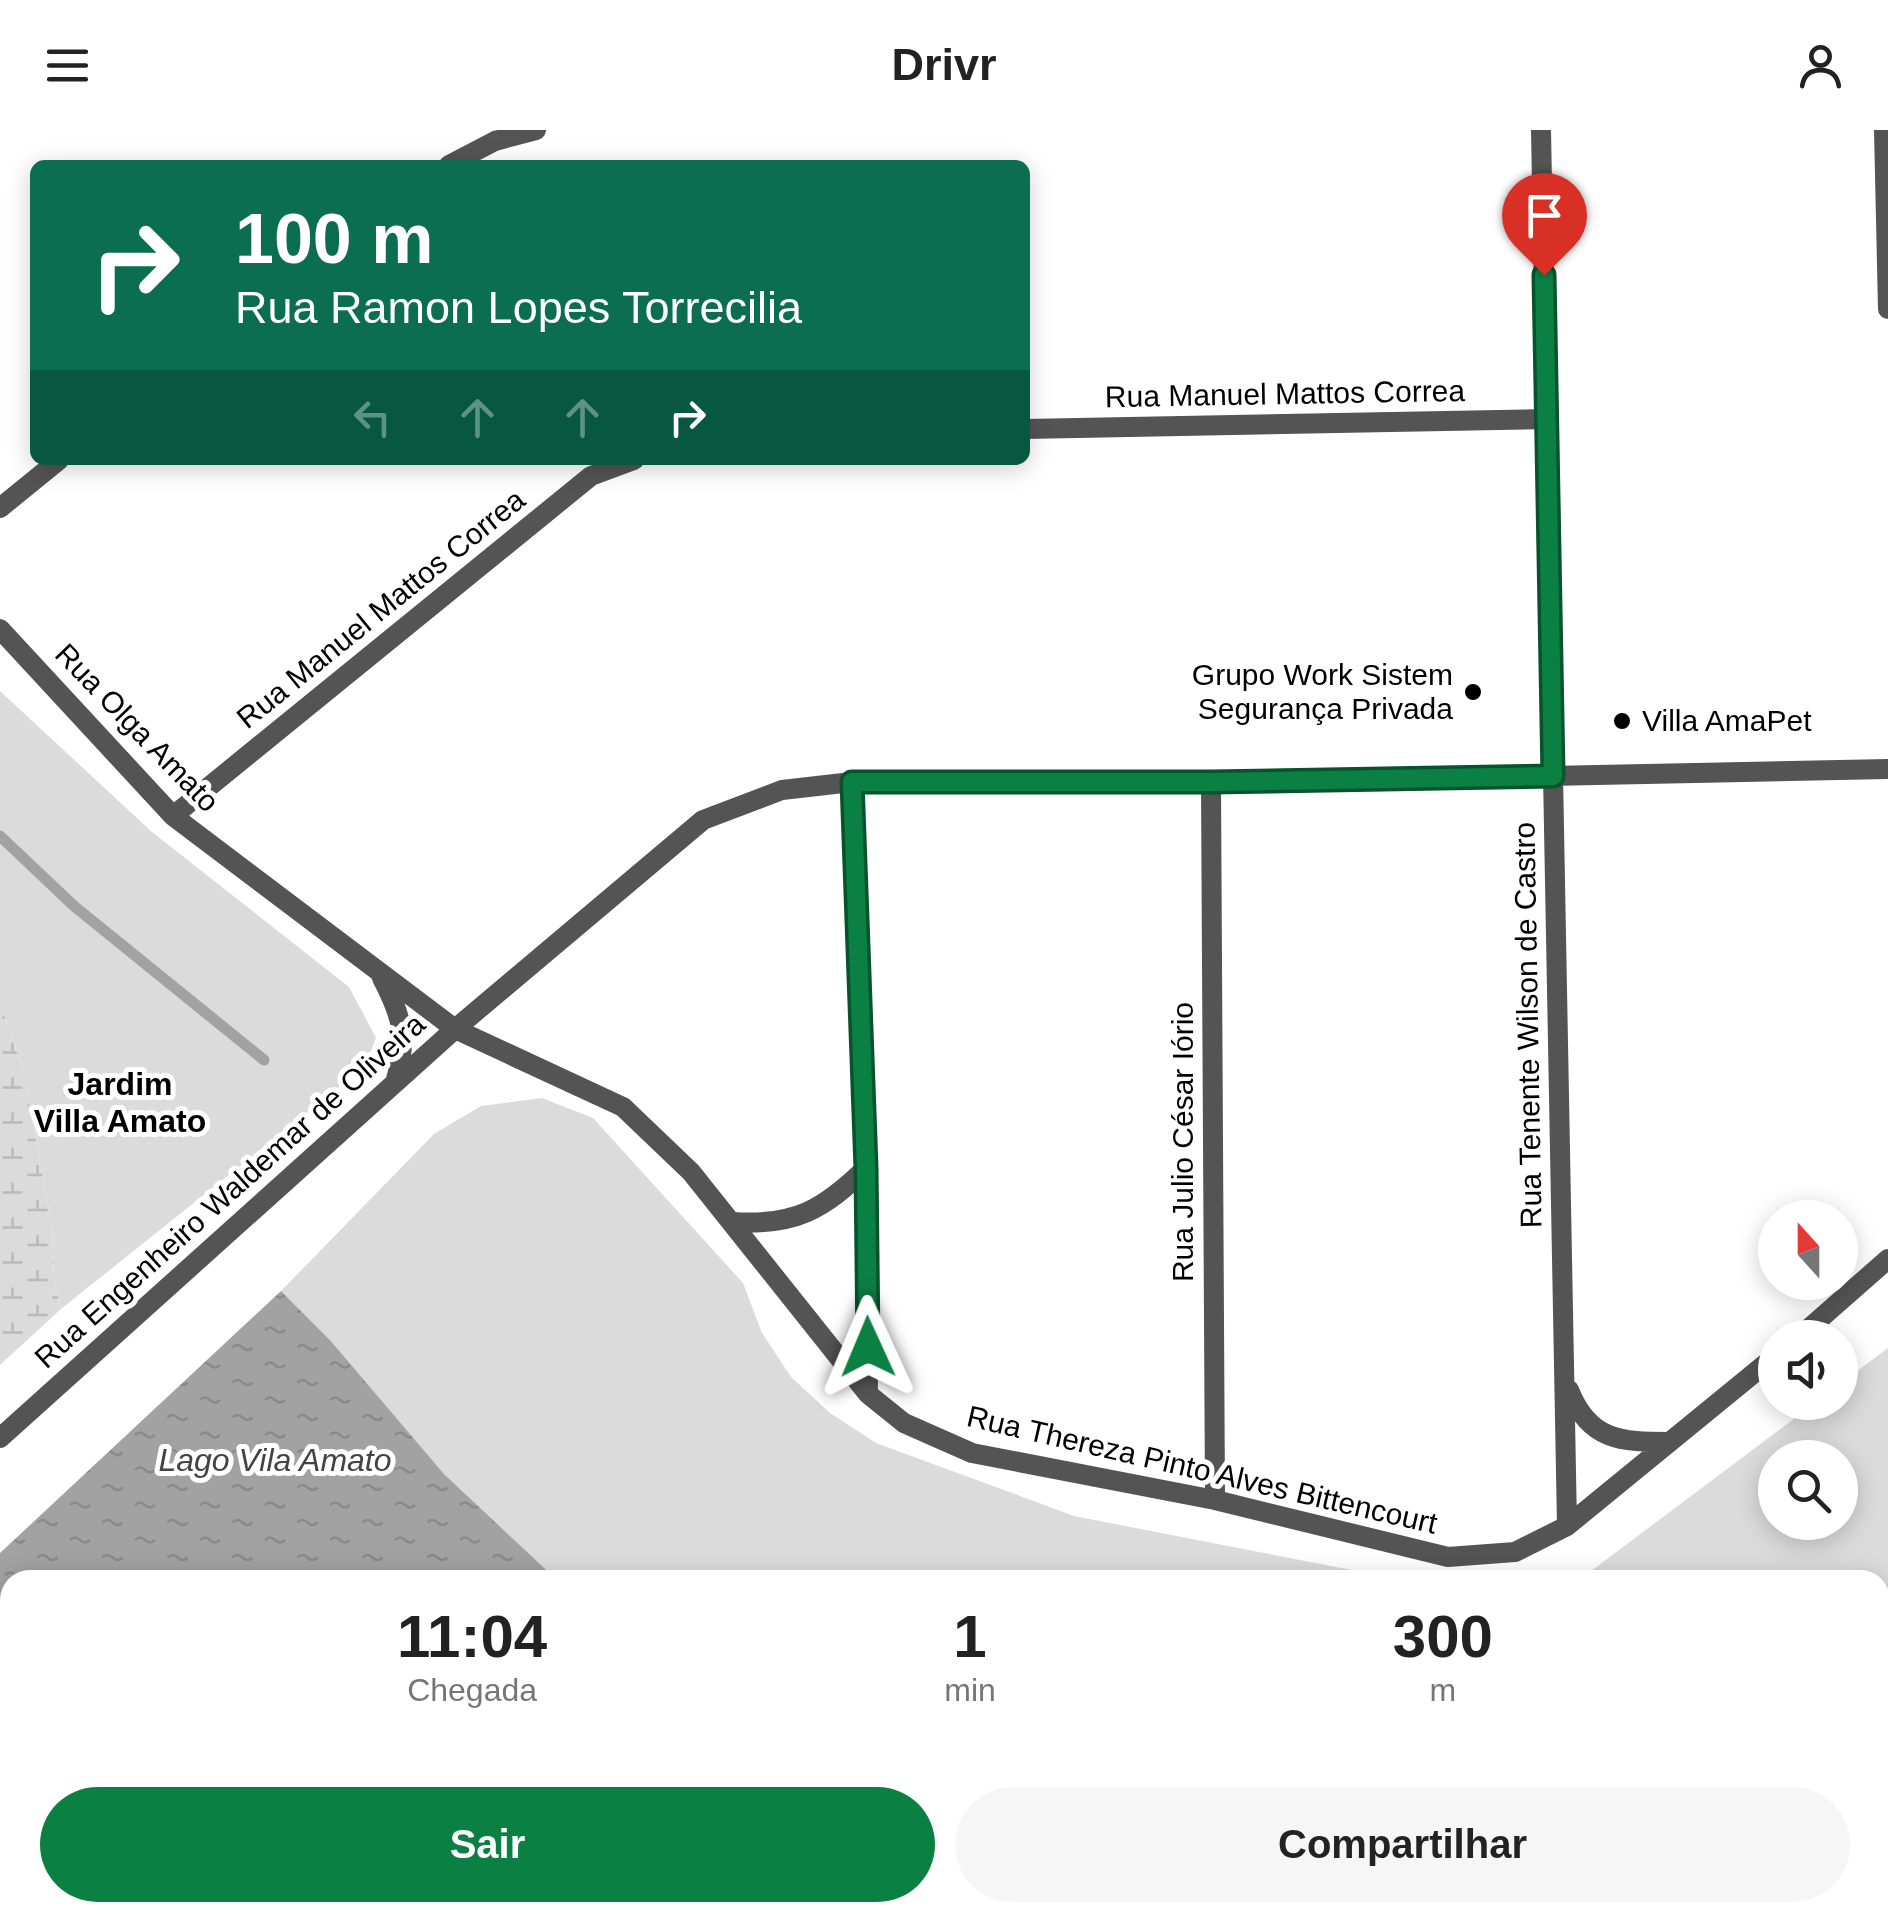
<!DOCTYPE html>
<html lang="pt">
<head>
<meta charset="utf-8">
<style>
	body { margin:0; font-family:Arial,sans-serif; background:#f6f6f6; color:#222; height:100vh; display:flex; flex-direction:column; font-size:38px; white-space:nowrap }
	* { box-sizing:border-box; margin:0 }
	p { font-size:32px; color:#767676 }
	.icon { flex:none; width:55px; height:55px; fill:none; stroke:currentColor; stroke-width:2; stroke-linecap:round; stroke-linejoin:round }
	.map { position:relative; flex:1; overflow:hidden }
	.panel { position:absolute; left:0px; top:1440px; width:1890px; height:352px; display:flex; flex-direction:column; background:#fff; border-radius:30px 30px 0 0; box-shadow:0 5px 25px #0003 }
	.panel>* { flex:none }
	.hud { position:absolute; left:30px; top:30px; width:1000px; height:305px; border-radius:15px; box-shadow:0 5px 25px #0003; background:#0b6e4f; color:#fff; overflow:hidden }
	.needle { width:65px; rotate:339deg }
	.controls { position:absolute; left:1758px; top:1070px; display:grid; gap:20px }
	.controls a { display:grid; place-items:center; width:100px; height:100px; border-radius:50%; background:#fff; box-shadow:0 5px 25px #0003; font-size:50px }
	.pin { position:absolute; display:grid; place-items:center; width:85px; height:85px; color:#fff; margin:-102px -42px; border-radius:50% 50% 50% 0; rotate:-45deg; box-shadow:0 0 10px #0007 }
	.pin .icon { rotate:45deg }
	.me { position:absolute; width:110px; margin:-55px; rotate:359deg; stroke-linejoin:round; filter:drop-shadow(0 0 8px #0008) }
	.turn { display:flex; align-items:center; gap:35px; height:210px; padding:0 40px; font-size:45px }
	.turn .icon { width:130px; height:130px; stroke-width:2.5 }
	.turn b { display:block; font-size:70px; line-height:85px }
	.lanes { display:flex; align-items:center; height:95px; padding:0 40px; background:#0003; justify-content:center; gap:50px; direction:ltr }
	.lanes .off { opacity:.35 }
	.eta { display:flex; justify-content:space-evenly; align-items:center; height:170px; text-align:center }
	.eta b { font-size:60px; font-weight:600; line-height:70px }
	.primary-button { display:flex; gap:20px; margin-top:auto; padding:20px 40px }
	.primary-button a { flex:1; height:115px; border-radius:60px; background:#0b8043; color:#fff; font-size:40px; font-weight:600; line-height:115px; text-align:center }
	.primary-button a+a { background:#f6f6f6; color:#222 }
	header { display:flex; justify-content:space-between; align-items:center; height:130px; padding:0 40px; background:#fff; font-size:45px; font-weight:600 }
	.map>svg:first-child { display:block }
	.green { fill:#dbdbdb; fill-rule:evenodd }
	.wetland { fill:url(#wetland-marsh) }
	.water { fill:url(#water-ripples) }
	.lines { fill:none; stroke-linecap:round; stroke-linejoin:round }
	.stream { stroke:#a2a2a2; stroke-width:11 }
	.street { stroke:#545454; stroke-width:20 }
	.route-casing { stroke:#07532c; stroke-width:25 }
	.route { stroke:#0b8043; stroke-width:18 }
	.poi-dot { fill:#000; stroke:#fff; stroke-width:4 }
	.labels { text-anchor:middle; stroke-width:10; stroke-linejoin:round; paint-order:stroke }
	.street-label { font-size:30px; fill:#000; stroke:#fff }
	.poi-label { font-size:30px; fill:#000; stroke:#fff; text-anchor:end }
	.neighbourhood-label { font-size:32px; font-weight:bold; fill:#000; stroke:#fff }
	.water-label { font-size:32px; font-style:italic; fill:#434343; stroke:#fff }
</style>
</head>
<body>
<header><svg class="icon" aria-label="menu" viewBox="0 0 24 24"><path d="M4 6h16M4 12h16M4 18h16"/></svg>Drivr<svg class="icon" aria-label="person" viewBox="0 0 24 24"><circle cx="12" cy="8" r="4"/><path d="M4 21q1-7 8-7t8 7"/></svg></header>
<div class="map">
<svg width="1888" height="1791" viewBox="0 0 1888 1791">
	<defs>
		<pattern id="wetland-marsh" width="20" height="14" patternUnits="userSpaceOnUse" patternTransform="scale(2.5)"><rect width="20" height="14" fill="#dbdbdb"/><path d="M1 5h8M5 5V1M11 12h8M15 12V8" fill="none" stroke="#bababa"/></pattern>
		<pattern id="water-ripples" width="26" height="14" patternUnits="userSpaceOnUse" patternTransform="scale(2.5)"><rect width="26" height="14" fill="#a2a2a2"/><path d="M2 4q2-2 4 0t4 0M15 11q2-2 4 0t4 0" fill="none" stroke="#8a8a8a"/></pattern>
	</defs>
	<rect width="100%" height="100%" fill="#fff"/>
	<!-- green -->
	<path class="green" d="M0,561L152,702L349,857L376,908L365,936L61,1179L54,1152L52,1097L23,940L0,873Z
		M542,968L593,988L743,1153L762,1203L791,1247L830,1283L876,1313L1074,1386L1403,1450H557L444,1344L330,1210L281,1161L434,1004L481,976Z
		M1888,1218V1791H1425L1406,1783L1880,1782V1450H1579L1815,1273L1840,1272V1254ZM1775,1328H1840V1392H1775Z
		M0,1581L10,1588V1782H310L323,1791H0Z"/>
	<!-- wetland -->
	<path class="wetland" d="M0,873L23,940L52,1097L54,1152L61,1179L0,1235Z
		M629,1782H808L852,1791H624Z
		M1303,1782H1406L1425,1791H1293L1291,1788Z"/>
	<!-- water -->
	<path class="water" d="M281,1161L330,1210L444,1344L557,1450H10V1588L0,1581V1423Z
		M1282,1782L1293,1791H852L808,1783Z
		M310,1783H629L624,1791H323Z"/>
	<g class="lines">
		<!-- stream -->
		<path class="stream" d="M0,706L74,776L264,930"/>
		<!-- street -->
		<path class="street" d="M1541,0L1567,1396
			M1884,0L1888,179
			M449,35L495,11L536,0
			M1025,299L1547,289
			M0,378L59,330
			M0,499L173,686L455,899L623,977L691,1042L868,1264L904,1293L972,1323L1215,1370L1448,1427L1515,1422L1567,1396L1775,1226
			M852,652L866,1038L868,1264
			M1211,653L1215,1370
			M173,686L591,346L634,330
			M382,848C403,888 408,909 395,953
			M733,1092C795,1096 823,1080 866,1038
			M1798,1208L1888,1129
			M1569,1260C1589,1311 1621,1312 1670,1312
			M0,1308L455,899L703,690L782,660L852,652L1211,653L1888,639"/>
	</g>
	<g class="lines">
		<defs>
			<path id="route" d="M868,1217L866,1038L852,652H1211L1553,646L1544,145"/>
		</defs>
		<!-- route casing -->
		<use href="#route" class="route-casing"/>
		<!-- route -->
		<use href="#route" class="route"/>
	</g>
	<!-- markers -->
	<g class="poi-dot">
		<circle cx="1473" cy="562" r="10"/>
		<circle cx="1622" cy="591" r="10"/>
	</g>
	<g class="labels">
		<!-- street labels -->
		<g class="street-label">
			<text transform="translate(1285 264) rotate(-1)" y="10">Rua Manuel Mattos Correa</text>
			<text transform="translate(381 479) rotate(-39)" y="10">Rua Manuel Mattos Correa</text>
			<text transform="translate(137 598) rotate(46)" y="10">Rua Olga Amato</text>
			<text transform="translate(1528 895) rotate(-91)" y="10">Rua Tenente Wilson de Castro</text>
			<text transform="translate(1183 1012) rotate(-90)" y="10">Rua Julio César Iório</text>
			<text transform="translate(230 1061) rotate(-42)" y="10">Rua Engenheiro Waldemar de Oliveira</text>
			<text transform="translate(1202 1340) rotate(13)" y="10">Rua Thereza Pinto Alves Bittencourt</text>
		</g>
		<!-- poi labels -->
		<g class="poi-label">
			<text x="1453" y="555">Grupo Work Sistem<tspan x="1453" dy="34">Segurança Privada</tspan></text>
			<text x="1642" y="601" text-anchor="start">Villa AmaPet</text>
		</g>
		<!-- neighbourhood labels -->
		<g class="neighbourhood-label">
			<text x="120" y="965">Jardim<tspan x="120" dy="37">Villa Amato</tspan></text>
		</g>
		<!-- water labels -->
		<g class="water-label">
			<text x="275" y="1341">Lago Vila Amato</text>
		</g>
	</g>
</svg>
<div class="controls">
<a><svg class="needle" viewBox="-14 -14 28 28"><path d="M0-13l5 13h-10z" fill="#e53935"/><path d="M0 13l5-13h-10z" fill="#767676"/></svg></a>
<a><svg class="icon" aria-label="sound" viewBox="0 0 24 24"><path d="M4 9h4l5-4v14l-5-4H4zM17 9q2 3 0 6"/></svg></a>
<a><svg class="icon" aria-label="search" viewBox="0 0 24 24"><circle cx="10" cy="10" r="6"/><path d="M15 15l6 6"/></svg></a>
</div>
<div class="pin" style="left:1544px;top:145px;background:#d93025"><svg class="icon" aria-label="arrive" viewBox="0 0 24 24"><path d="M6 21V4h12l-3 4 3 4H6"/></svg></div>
<svg class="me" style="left:868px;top:1217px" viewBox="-20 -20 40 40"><path d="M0-17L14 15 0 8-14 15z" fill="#0b8043" stroke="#fff" stroke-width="4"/></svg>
<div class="hud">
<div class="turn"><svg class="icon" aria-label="right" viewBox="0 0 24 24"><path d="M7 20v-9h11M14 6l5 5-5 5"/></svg><div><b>100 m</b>Rua Ramon Lopes Torrecilia</div></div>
<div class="lanes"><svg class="icon off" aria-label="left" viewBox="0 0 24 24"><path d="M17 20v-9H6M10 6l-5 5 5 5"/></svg><svg class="icon off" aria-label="ahead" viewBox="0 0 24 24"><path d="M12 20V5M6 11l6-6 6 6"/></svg><svg class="icon off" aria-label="ahead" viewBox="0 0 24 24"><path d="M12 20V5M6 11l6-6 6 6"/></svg><svg class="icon" aria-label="right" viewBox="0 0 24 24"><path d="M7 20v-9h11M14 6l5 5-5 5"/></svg></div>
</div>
<section class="panel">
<div class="eta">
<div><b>11:04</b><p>Chegada</p></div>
<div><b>1</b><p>min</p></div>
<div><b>300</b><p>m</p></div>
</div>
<div class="primary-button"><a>Sair</a><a>Compartilhar</a></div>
</section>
</div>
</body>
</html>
